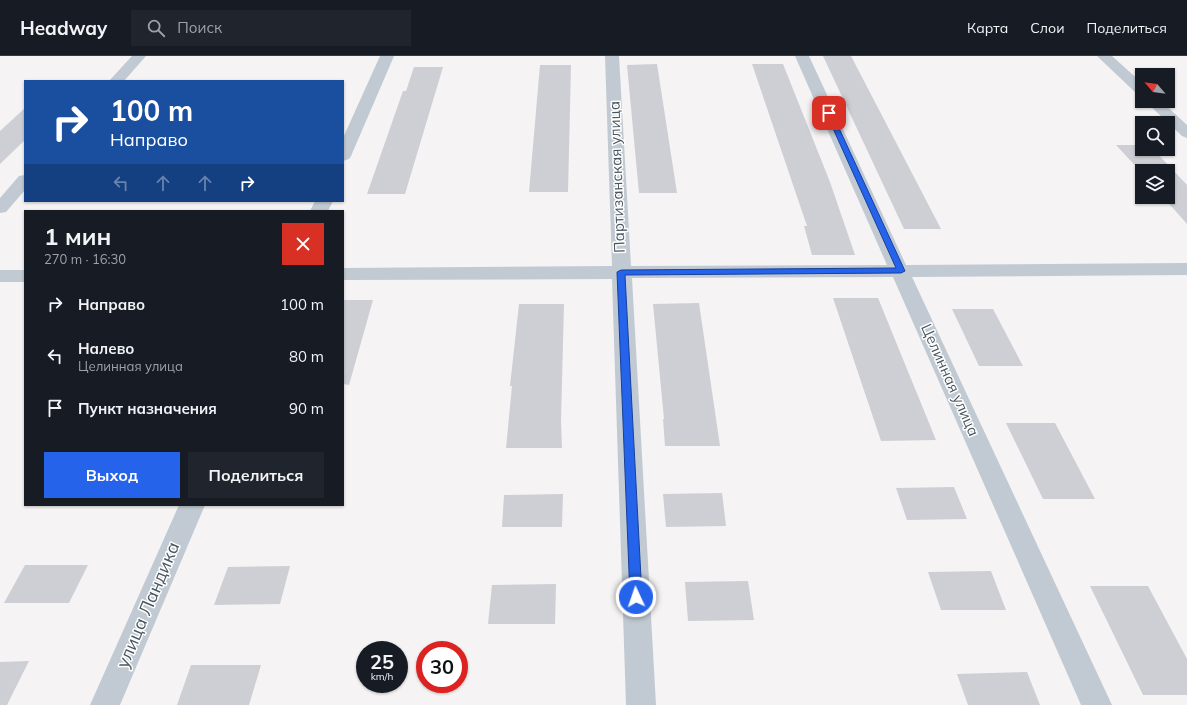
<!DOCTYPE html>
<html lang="ru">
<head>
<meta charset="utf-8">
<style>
	body { margin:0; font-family:Mulish,sans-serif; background:#20242c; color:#f1f3f6; height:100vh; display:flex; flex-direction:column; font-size:15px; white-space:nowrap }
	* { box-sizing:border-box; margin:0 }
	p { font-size:13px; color:#9ea1a6 }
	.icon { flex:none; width:22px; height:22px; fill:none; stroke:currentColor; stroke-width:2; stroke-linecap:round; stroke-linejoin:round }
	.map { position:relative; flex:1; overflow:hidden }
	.panel { position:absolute; left:24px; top:154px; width:320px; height:296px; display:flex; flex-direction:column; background:#171b24; border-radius:0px; box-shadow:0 1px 3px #0004 }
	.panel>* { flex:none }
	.banner { position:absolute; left:24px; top:24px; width:320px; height:122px; border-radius:0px; box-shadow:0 1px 3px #0004; background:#1a4fa0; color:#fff; overflow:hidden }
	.needle { width:26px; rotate:298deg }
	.buttons { position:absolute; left:1135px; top:12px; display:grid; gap:8px }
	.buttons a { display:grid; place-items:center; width:40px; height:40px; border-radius:0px; background:#171b24; box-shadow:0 1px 3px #0004; font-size:20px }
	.speed { position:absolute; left:356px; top:585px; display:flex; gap:8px; font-size:20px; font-weight:700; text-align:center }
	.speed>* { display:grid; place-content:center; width:52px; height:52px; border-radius:50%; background:#171b24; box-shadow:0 1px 3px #0004; line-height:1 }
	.speed small { font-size:10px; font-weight:400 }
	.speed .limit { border:6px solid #d22; background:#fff; color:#111 }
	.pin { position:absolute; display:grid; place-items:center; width:34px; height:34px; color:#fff; margin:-17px; border-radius:8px; box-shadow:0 2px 6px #0006 }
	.me { position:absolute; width:44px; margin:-22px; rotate:357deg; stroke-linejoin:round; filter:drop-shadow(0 0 3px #0008) }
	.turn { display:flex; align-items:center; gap:14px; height:84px; padding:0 20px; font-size:18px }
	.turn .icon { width:52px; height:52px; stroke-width:2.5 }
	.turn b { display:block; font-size:28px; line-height:34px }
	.lanes { display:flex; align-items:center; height:38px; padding:0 20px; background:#0003; justify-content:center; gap:20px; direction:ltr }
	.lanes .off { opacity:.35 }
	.round { display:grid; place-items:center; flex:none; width:42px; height:42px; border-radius:0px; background:#20242c }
	.headline { display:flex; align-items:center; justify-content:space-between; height:68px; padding:0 20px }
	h1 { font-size:24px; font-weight:700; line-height:30px }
	.primary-button { display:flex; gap:8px; margin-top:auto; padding:8px 20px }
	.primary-button a { flex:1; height:46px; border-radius:0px; background:#2563eb; color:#fff; font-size:16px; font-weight:700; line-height:46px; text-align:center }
	.primary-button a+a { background:#20242c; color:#f1f3f6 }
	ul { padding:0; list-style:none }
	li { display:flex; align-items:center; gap:12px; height:52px; padding:0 20px }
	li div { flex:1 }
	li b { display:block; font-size:15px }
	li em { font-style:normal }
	header { display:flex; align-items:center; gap:24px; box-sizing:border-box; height:56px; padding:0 20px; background:#171b24; border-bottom:1px solid #363941 }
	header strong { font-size:19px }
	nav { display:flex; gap:22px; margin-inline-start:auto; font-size:14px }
	.search { width:280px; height:36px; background:#20242c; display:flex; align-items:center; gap:10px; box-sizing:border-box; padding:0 14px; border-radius:0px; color:#9ea1a6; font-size:15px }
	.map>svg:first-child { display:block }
	.building { fill:#cdcfd5 }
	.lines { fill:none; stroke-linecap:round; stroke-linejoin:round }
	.minor { fill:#c1cad2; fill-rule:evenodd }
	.route { fill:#2563eb; stroke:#184099 }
	.labels { text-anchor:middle; stroke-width:3; stroke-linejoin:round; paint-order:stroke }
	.street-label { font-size:15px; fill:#4a5661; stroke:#fff }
	.near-street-label { font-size:18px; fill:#4a5661; stroke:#fff }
</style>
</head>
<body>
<header>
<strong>Headway</strong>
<div class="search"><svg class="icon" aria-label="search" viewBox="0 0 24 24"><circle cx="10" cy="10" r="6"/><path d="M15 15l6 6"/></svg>Поиск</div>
<nav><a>Карта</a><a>Слои</a><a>Поделиться</a></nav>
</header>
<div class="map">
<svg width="1187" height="649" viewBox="0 0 1187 649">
	<rect width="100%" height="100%" fill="#f5f3f3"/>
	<!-- building -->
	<path class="building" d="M823,0H851L941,173H904Z
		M657,8L677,137H639L627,9Z
		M752,8H783L830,126L855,199H812L804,170H807Z
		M540,9H571L568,136H529Z
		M414,11H443L405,138H367L403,35H406Z
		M25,52V84L0,108V75Z
		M1116,89H1142V93H1153L1187,129V168L1163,141H1168V115H1142V117Z
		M833,242H878L936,384L881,385Z
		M343,244H373L349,329L343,328Z
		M699,247L720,390H665L663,363H664L653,248Z
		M519,248H564L561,364L562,392H506L512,330H510Z
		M952,253H993L1023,310H979Z
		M1006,367H1055L1095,443H1043Z
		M954,431L967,463L907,464L896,432Z
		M722,437L726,470L666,471L663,438Z
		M563,438L562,471H502L504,439Z
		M25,509H88L69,547H4Z
		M290,510L280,548L214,549L228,511Z
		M991,515L1006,554H941L928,516Z
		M748,525L754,564L688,565L685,526Z
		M556,528L555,568H488L492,529Z
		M1090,530H1148L1187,603V639H1143Z
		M29,605L7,649H0V606Z
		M191,609H261L249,649H177Z
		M1027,616L1040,649H968L957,618Z"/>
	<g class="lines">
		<!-- minor -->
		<path class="minor" d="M132,0H146L124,25H109Z
			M380,0H394L351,100L349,103L343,105V82Z
			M605,0H619L631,210L887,209L795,0H809L906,209L1187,207V219L912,221L1112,649H1081L893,221L632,222L656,649H626L612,223L343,224V212L612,210Z
			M1097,0H1112L1142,27V39L1137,38Z
			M1145,45H1161L1187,69V82L1182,80Z
			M25,119V134L6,156L0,157V142L19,120Z
			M315,145H333L328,155H310Z
			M0,214H25V226H0Z
			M179,449H205L120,649H90Z"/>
	</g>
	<!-- route -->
	<path class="route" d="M829,55L832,57L905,215L901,217L625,219L642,541L640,545L636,546L632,545L630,541L617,216L621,214L896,212L826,57Z"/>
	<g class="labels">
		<!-- street labels -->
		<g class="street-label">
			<text transform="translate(617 121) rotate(-92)" y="5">Партизанская улица</text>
			<text transform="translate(950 324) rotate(66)" y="5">Целинная улица</text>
		</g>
		<!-- near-street labels -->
		<g class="near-street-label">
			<text transform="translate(148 549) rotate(-67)" y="6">улица Ландика</text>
		</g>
	</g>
</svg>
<div class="buttons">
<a><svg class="needle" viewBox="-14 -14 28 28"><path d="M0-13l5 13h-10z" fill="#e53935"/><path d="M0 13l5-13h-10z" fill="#9ea1a6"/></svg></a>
<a><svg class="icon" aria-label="search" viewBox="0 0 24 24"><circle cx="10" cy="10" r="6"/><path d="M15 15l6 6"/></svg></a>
<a><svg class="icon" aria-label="layers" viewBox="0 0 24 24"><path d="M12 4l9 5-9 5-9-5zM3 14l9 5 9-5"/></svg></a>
</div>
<div class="speed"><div>25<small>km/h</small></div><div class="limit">30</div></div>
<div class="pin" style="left:829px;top:57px;background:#d93025"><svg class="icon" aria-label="arrive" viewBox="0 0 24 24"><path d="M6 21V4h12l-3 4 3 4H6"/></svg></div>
<svg class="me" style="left:636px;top:541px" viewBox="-20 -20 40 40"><circle r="17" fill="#2563eb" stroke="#fff" stroke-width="3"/><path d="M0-11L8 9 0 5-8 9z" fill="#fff"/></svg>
<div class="banner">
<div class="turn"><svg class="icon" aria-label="right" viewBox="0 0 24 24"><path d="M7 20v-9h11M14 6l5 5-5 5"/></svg><div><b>100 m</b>Направо</div></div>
<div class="lanes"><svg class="icon off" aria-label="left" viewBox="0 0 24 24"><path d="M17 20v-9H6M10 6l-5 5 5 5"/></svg><svg class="icon off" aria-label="ahead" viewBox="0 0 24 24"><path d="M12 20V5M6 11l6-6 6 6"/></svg><svg class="icon off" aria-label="ahead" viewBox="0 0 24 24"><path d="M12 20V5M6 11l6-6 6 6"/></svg><svg class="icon" aria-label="right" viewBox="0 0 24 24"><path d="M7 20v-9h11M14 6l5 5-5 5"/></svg></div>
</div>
<section class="panel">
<div class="headline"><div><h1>1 мин</h1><p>270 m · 16:30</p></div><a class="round" style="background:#d93025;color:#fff"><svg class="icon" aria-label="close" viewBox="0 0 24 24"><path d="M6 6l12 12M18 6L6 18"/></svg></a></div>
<ul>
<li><svg class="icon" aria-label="right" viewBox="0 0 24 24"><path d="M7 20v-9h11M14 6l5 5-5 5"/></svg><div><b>Направо</b></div><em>100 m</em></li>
<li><svg class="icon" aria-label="left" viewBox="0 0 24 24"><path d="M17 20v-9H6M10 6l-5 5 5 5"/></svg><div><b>Налево</b><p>Целинная улица</p></div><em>80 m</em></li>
<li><svg class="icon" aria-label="arrive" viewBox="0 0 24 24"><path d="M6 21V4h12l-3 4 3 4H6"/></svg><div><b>Пункт назначения</b></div><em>90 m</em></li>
</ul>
<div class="primary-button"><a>Выход</a><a>Поделиться</a></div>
</section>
</div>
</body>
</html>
